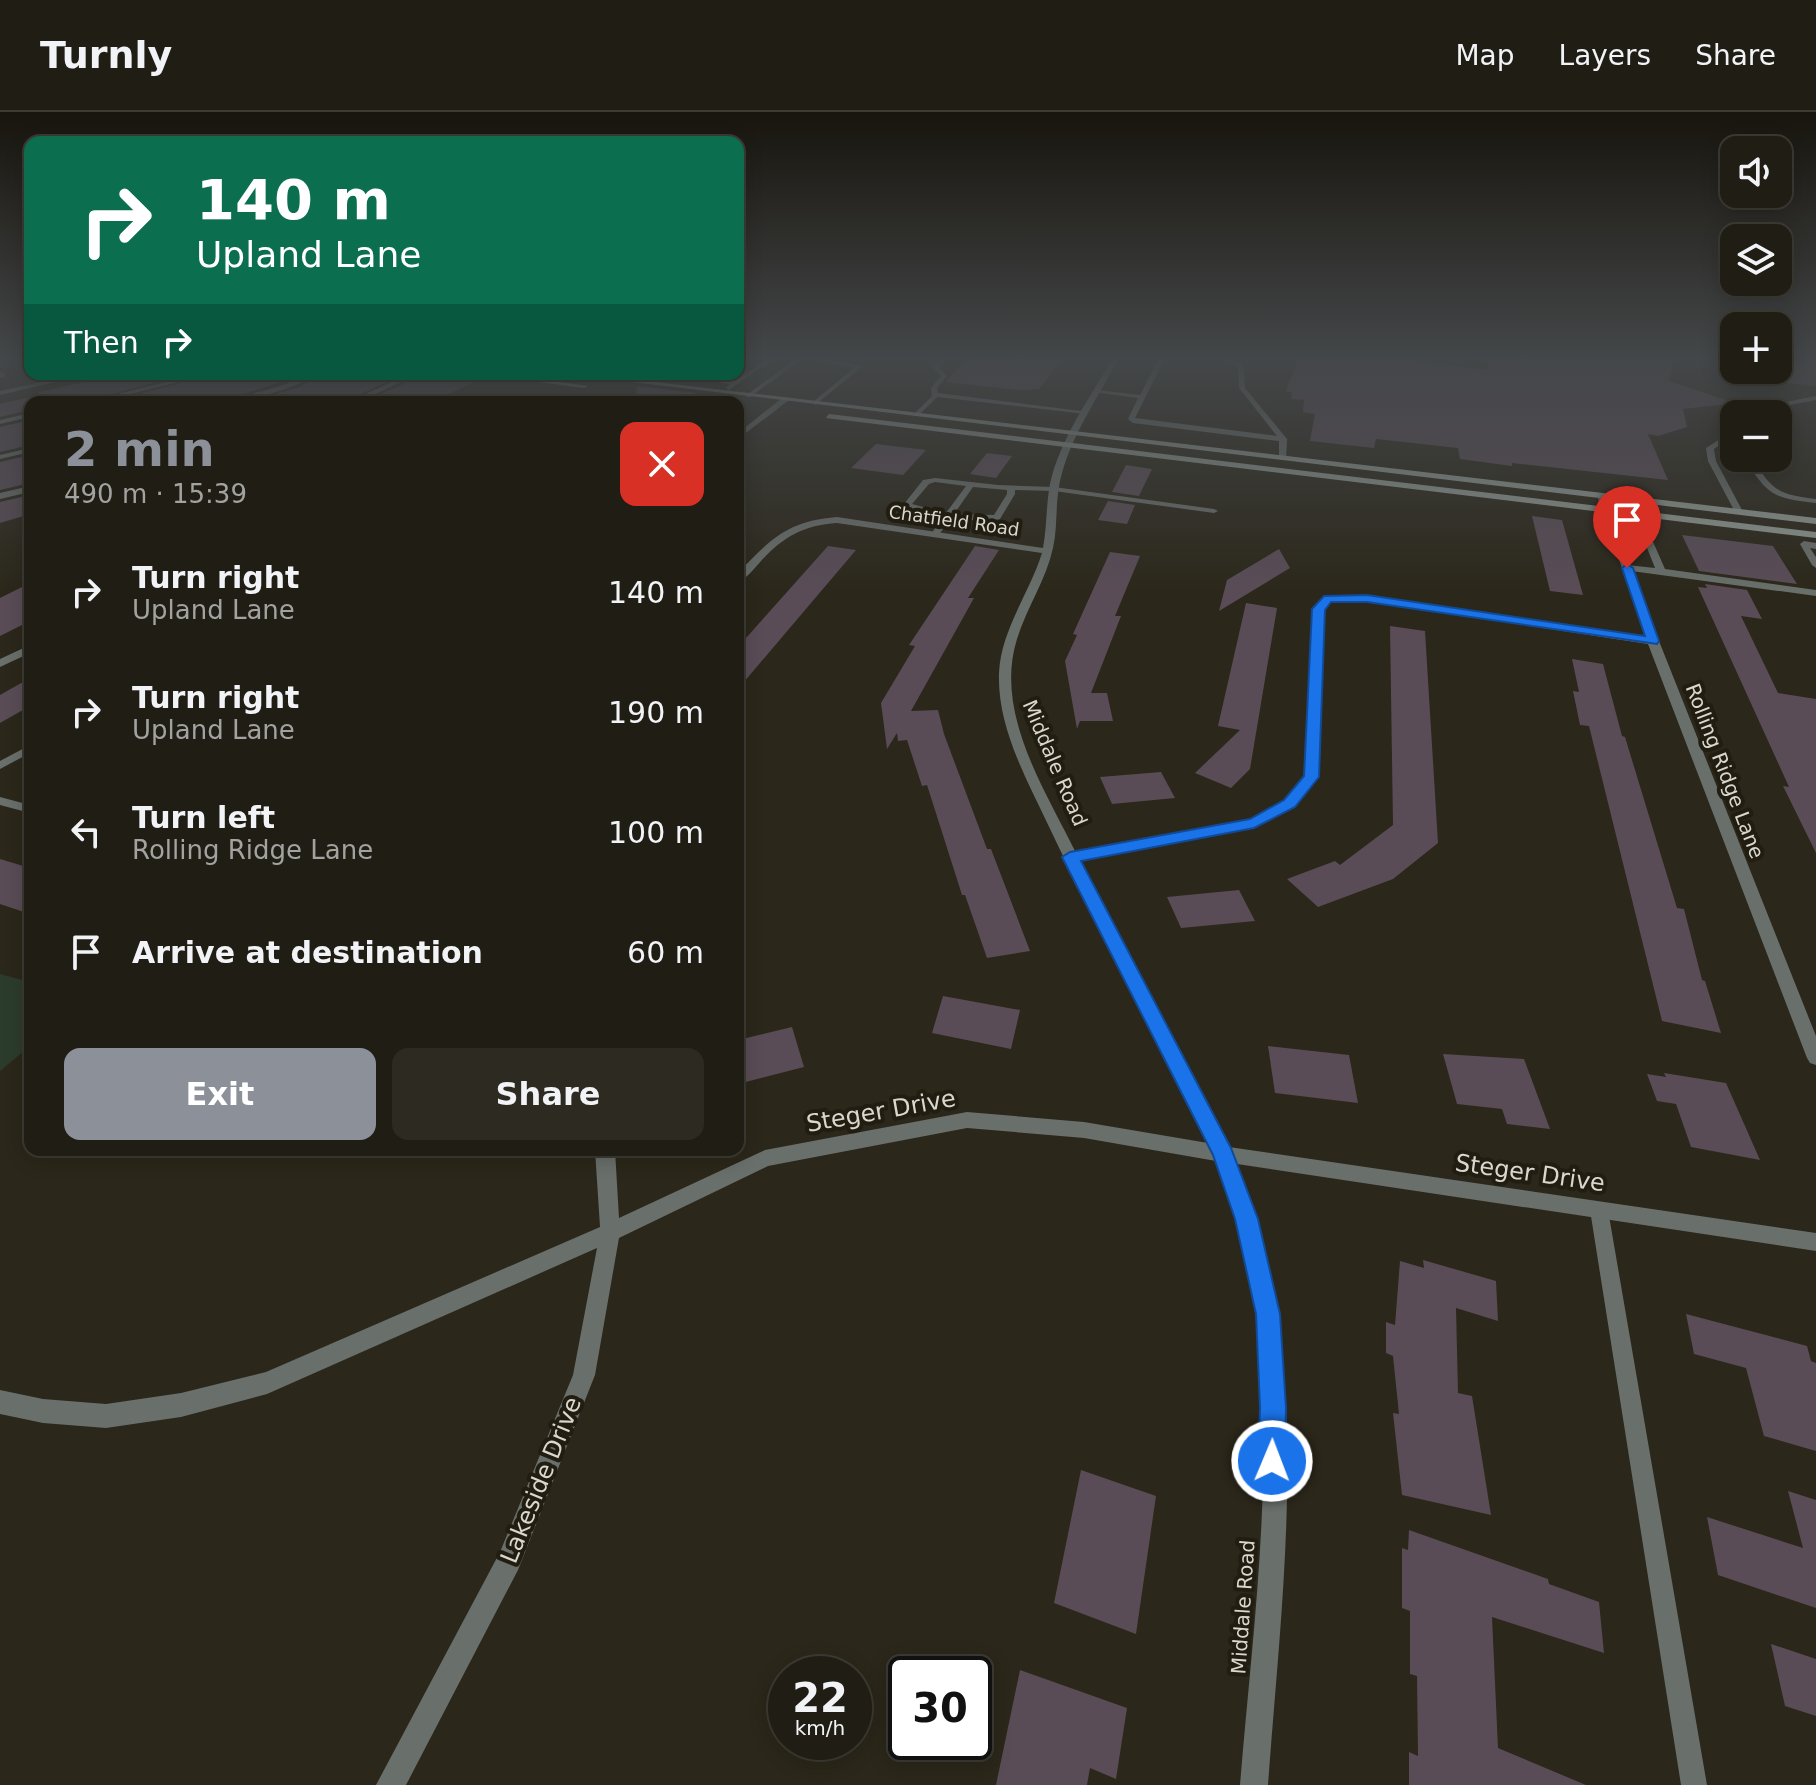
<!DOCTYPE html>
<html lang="en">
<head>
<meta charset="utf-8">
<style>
	body { margin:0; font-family:"DejaVu Sans",sans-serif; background:#2d2a22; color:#f1f3f6; height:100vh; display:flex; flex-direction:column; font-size:30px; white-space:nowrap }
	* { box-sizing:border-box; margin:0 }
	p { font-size:26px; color:#a2a2a0 }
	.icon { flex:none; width:44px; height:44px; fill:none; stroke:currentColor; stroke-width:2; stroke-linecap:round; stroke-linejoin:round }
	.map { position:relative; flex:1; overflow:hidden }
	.details { position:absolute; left:24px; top:284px; width:720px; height:760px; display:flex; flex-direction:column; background:#201d14; border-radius:16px; box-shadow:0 4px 20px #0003,0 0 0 2px #3d3b34 }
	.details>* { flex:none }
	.hud { position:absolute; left:24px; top:24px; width:720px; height:244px; border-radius:16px; box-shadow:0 4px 20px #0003,0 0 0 2px #3d3b34; background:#0b6e4f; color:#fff; overflow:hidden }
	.buttons { position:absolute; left:1720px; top:24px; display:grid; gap:16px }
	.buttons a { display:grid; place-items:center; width:72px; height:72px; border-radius:16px; background:#201d14; box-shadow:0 4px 20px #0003,0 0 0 2px #3d3b34; font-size:40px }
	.speed { position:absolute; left:768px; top:1544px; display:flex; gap:16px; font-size:40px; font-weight:700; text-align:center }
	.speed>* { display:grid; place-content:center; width:104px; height:104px; border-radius:50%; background:#201d14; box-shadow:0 4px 20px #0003,0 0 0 2px #3d3b34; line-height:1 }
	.speed small { font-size:20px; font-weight:400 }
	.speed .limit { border:4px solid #111; border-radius:12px; background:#fff; color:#111 }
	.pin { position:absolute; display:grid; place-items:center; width:68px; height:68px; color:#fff; margin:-82px -34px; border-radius:50% 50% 50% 0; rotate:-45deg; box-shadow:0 0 8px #0007 }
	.pin .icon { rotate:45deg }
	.me { position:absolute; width:88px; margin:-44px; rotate:1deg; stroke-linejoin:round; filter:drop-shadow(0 0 6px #0008) }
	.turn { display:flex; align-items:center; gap:28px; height:168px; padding:0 40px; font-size:36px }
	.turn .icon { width:104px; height:104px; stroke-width:2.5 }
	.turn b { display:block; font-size:56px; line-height:68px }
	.then { display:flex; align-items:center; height:76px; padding:0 40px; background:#0003; gap:16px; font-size:30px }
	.round { display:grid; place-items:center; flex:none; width:84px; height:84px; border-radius:16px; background:#2d2a22 }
	.headline { display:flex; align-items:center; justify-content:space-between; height:136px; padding:0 40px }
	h1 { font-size:48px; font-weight:700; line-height:60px; color:#8c9099 }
	.primary-button { display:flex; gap:16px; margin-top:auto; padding:16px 40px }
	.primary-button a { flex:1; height:92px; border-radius:16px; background:#8c9099; color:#fff; font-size:32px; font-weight:700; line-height:92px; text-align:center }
	.primary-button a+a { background:#2d2a22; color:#f1f3f6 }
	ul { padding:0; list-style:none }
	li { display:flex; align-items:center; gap:24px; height:120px; padding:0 40px }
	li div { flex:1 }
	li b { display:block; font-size:30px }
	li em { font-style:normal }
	header { display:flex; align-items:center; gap:48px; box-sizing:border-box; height:112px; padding:0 40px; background:#201d14; border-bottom:2px solid #3d3b34 }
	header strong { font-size:38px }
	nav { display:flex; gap:44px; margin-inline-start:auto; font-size:28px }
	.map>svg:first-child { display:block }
	.green { fill:#2c3c2c }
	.building { fill:#594c56 }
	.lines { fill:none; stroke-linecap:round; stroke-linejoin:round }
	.service { fill:#696f6b; fill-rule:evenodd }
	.minor { fill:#696f6b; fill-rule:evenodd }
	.secondary { fill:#8f9891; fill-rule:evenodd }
	.route { fill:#1a73e8; stroke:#114b97; stroke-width:2 }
	.labels { text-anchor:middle; stroke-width:8; stroke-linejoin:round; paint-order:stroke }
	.far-street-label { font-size:18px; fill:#dad7cf; stroke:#211e11 }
	.street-label { font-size:20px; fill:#dad7cf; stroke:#211e11 }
	.near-street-label { font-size:24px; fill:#dad7cf; stroke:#211e11 }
</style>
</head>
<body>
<header>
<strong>Turnly</strong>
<nav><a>Map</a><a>Layers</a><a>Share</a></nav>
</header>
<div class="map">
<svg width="1816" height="1673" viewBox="0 0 1816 1673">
	<rect width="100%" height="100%" fill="#2b271a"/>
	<!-- green -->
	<path class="green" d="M0,862L30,870V934L0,959Z"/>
	<!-- building -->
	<path class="building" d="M965,248H1061L1039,277L1019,278L946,270Z
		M1297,248H1423L1422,250L1489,258L1486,248H1674L1669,269L1735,291L1683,297L1687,315L1658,324L1648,322L1668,368L1512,351V354L1460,347L1458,336L1376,327L1374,336L1310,329L1315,302L1303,300L1304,288L1291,287L1292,280H1286Z
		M1721,248H1734V258H1778V248H1816V274L1720,264Z
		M120,262H186L82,290H40L39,280Z
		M214,262H269L292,266L219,290H110Z
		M322,262H402L345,290H249L299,275Z
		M422,263L475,269L437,288L421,286L414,290H393L371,287Z
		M637,274L695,281V290H636Z
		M30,285V298L0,305V292Z
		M30,308V333L0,340V315Z
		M876,332L926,338L903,363L851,356Z
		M987,341L1012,344L996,366L970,362Z
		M30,343V371L0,378V350Z
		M1126,353L1152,357L1139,384L1112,380Z
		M30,383V402L0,411V390Z
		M1108,389L1135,393L1127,412L1098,408Z
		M1532,404L1562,408L1583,483L1550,479Z
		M1682,423L1773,434L1797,472L1699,459Z
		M828,434L856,438L738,577V535Z
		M975,434L999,438L968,486H974L911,599L938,598L944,622L987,737H991L1030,839L987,846L965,783H962L927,673L922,674L907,628L898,629L897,621L887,637L881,591L915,534L909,533Z
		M1279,437L1290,456L1219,499L1227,468Z
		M1110,440L1140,444L1115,504H1121L1091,581H1107L1113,609H1080L1077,617L1065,549L1077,523L1073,522Z
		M30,471V509L0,524V486Z
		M1705,472L1747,478L1762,507L1741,504L1778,581L1816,587V741L1783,674L1789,675L1698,475L1707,476Z
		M1246,491L1277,496L1250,657L1231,676L1195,661L1240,618L1218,614Z
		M1390,514L1425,519L1438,731L1393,767L1318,795L1287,767L1335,749L1340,753L1393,713Z
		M1572,547L1603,552L1622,624L1625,625L1677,796L1684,797L1702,868L1705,869L1721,921L1662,909L1589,614L1580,613L1573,579L1579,580Z
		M30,566V594L0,611V583Z
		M1161,660L1175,686L1112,692L1100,665Z
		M0,747L30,756V802L0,792Z
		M1239,778L1255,809L1181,816L1167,785Z
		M943,884L1020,898L1011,937L932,921Z
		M792,915L804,955L738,972V928Z
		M1268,934L1349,943L1358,991L1275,981Z
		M1443,942L1524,947L1550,1017L1507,1012L1502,997L1457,992Z
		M1664,961L1726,971L1760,1048L1691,1035L1676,992L1657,989L1647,962L1666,965Z
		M1423,1148L1496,1169L1498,1209L1456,1196L1458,1281L1472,1284L1491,1403L1402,1383L1393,1301L1399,1302L1393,1244L1386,1241V1210L1395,1213L1400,1149L1424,1156Z
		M1686,1202L1807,1234L1811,1249L1816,1251V1339L1764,1324L1746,1256L1694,1242Z
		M1081,1358L1156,1384L1136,1522L1054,1491Z
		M1788,1379L1816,1388V1496L1718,1463L1707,1405L1803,1436Z
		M1409,1418L1548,1467L1549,1472L1599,1490L1604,1541L1492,1505L1498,1636L1586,1673H1409V1640L1418,1644L1417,1564L1410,1562V1499L1402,1496V1436L1408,1438Z
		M1771,1532L1816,1547V1604L1785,1594Z
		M1020,1558L1127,1596L1116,1667L1090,1656L1087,1673H996Z"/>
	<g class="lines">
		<!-- service -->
		<path class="service" d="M766,248H772L729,278L726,276L730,272L656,262L735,269Z
			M795,248H801L750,285H746V283Z
			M814,248H827L863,254L815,293L813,290L855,255Z
			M940,248H946L939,255L947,264L937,276L938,281L1089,300L1086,302L937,285L918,304H914V302L932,284L931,276L941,264L932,255Z
			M1158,248H1164L1135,306L1277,324L1239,276L1238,254L1223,248H1231L1243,252L1245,276L1287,327L1286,348L1279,346V329L1133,311L1128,307L1138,286L1094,280L1097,278L1140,283Z
			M0,259L5,262V264L0,266Z
			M78,262H89L0,283V279Z
			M310,262H319C295,276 250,290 222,290L281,274Z
			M1816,284V288L1774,296L1765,302H1757L1770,293Z
			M1734,318V323L1714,337L1716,349L1743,400L1739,402L1735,400L1708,349L1706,336Z
			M30,336V340L0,347V343Z
			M1744,346H1752C1773,379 1777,382 1816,387V391C1772,386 1768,383 1744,346Z
			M935,366L998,373L1054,375L1214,397L1218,399L1214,401L1054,379L1015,378V382L1000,407L990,409L950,407L938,424L935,425L931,422L943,405L908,398L904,392L923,368ZM935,370L966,374L946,401L912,392L929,372ZM973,375L1007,378V382L994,403L954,402Z
			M1609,409L1646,414L1665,457L1816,478V484L1624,458V454L1627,453L1655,456L1640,418L1609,413Z
			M1804,429L1816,431V437L1810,436L1816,445V456L1812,453L1800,432Z
			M30,633V641L0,657V649Z
			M1599,1090L1605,1092L1608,1098L1707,1673H1681L1590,1098L1593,1092Z"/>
		<!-- minor -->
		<path class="minor" d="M1112,248H1118C1097,287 1070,325 1060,369C1055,391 1058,414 1053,436C1046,468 1027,495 1017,527C994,600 1044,676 1075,739L1250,707L1285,689L1304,665L1314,497L1324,485L1367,483L1646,525L1597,384L1604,382L1659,529L1816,924V953L1810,951L1807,946L1648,532L1367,489L1331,490L1324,498L1318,665L1295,695L1254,715L1079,748L1229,1035L1816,1121V1139L1237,1052C1316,1238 1282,1477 1268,1673H1240C1256,1473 1294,1240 1216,1049L1084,1026L967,1016L768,1054L619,1126L595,1263L518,1458L406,1673H376L500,1440L573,1263L597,1136L267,1282L181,1305L106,1316L43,1311L0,1302V1278L43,1287L106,1292L181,1281L266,1260L600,1115L595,1038H615L619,1106L765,1038L967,1000L1084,1010L1208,1031C1159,926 1101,825 1052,721C1029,671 997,618 999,561C1001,518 1029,482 1042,441L837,411C804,413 783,425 761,449C754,457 747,466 738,470V461C771,427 787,409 837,405L1043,436C1047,415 1046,393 1050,372C1060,327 1089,287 1112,248Z
			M198,262H211L98,290H85Z
			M409,262H419L358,290H348Z
			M782,286L789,288L738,327V321Z
			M30,301V305L0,312V308Z
			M30,374V380L0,387V381Z
			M30,533V541L0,555V547Z
			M0,685L30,693V701L0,693Z"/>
		<!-- secondary -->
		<path class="secondary" d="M478,262H500L588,274L584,276Z
			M565,262H587L1816,406V412Z
			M829,302L1816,420V426L826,306Z"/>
	</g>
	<!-- sky -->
	<linearGradient id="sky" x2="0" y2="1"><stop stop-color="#18150e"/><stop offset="0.51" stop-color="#444749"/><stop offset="1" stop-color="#444749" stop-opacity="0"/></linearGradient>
	<rect width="1816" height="482" fill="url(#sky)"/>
	<!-- route -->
	<path class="route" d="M1627,452L1633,456L1659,529L1657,532L1367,490H1331L1325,498L1319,665L1295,695L1254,716L1081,749L1231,1036L1258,1107L1280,1202L1286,1296L1285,1349L1281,1359L1272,1363L1262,1359L1258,1349L1260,1296L1256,1202L1235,1107L1213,1043L1062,745L1070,740L1250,707L1284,688L1304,664L1312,497L1324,484L1367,483L1645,524L1622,456Z"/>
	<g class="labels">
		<!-- far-street labels -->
		<g class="far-street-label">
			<text transform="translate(954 409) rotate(8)" y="6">Chatfield Road</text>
		</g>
		<!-- street labels -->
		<g class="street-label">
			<text transform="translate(1055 651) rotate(67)" y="7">Middale Road</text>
			<text transform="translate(1725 659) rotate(69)" y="7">Rolling Ridge Lane</text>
			<text transform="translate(1243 1495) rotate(-86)" y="7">Middale Road</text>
		</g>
		<!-- near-street labels -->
		<g class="near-street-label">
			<text transform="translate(881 999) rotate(-10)" y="8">Steger Drive</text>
			<text transform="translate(1530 1061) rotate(8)" y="8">Steger Drive</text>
			<text transform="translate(541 1368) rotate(-68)" y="8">Lakeside Drive</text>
		</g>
	</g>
</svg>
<div class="buttons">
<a><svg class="icon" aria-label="sound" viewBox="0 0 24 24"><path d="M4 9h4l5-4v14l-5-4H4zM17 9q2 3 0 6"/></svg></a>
<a><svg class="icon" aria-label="layers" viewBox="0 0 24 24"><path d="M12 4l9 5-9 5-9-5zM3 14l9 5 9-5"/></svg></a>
<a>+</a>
<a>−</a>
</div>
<div class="speed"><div>22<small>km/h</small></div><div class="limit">30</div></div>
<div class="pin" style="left:1627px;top:456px;background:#d93025"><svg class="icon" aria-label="arrive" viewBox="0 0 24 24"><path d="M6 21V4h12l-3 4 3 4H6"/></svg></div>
<svg class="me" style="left:1272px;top:1349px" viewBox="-20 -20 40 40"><circle r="17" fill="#1a73e8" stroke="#fff" stroke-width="3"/><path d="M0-11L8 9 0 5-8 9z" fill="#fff"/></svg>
<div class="hud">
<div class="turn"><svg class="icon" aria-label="right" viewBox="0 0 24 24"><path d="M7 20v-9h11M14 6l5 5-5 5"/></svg><div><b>140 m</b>Upland Lane</div></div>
<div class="then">Then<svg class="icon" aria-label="right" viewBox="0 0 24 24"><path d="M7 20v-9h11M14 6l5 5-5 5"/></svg></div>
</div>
<section class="details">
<div class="headline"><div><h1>2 min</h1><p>490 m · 15:39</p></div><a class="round" style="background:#d93025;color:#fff"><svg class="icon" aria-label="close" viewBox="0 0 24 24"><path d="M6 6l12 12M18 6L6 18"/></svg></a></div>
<ul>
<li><svg class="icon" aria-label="right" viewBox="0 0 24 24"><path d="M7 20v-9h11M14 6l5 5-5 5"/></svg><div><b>Turn right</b><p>Upland Lane</p></div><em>140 m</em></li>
<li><svg class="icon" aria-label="right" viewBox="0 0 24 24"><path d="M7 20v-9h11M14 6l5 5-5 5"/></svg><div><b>Turn right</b><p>Upland Lane</p></div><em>190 m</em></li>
<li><svg class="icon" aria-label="left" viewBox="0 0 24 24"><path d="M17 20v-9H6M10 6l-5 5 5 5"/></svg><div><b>Turn left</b><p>Rolling Ridge Lane</p></div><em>100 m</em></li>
<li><svg class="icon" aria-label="arrive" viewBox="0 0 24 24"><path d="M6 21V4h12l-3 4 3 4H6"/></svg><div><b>Arrive at destination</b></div><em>60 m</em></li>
</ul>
<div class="primary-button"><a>Exit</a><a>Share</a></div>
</section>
</div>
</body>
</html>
